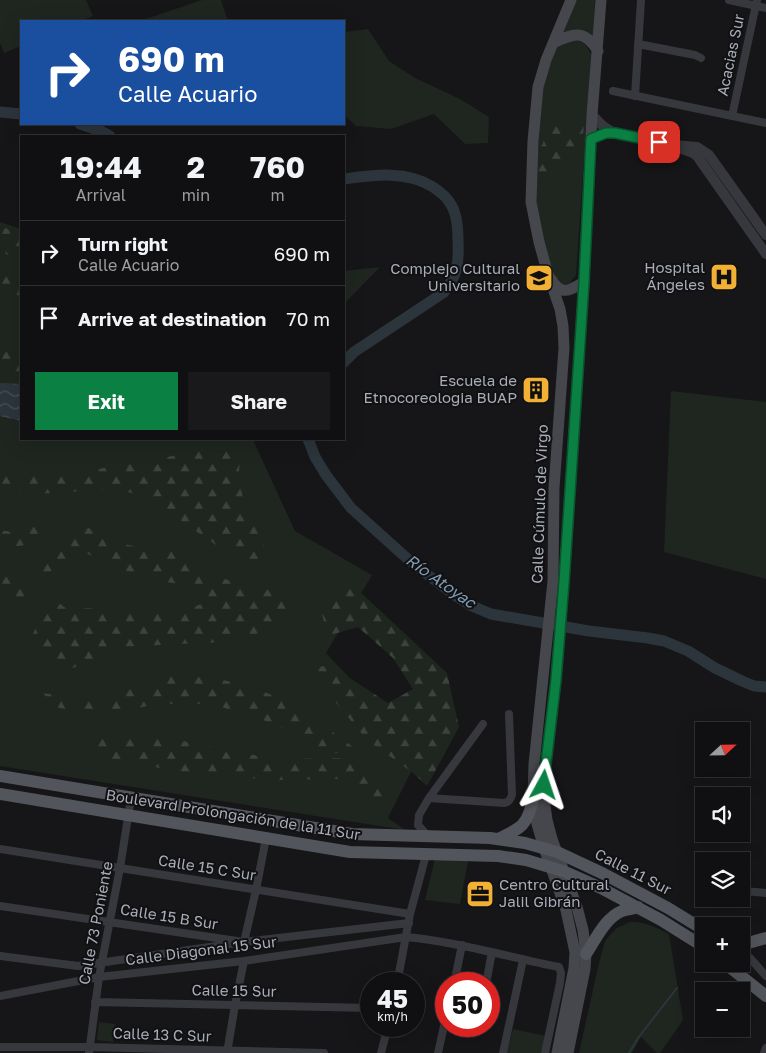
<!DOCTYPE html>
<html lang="en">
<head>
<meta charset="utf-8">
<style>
	body { margin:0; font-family:"Golos Text",sans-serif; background:#19191b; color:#f1f3f6; height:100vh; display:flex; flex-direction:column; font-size:19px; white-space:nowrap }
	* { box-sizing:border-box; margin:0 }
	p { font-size:16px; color:#9c9d9f }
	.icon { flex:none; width:28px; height:28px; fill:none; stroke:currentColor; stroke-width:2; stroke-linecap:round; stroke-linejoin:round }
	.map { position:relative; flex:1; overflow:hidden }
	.drawer { position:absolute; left:20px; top:135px; width:325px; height:305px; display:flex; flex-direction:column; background:#101012; border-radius:0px; box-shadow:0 5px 20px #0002,0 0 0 1px #303032 }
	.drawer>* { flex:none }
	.banner { position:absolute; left:20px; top:20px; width:325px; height:105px; border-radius:0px; box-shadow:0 5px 20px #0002,0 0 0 1px #303032; background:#1a4fa0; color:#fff; overflow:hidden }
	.needle { width:32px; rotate:68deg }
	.fabs { position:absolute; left:695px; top:722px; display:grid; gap:10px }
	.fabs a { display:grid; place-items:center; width:55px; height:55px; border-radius:0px; background:#101012; box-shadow:0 5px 20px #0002,0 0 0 1px #303032; font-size:25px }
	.speed { position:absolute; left:360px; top:972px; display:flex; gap:10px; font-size:25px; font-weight:700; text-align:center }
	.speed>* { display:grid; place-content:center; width:65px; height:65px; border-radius:50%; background:#101012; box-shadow:0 5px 20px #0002,0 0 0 1px #303032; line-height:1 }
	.speed small { font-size:12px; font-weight:400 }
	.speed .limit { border:8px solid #d22; background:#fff; color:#111 }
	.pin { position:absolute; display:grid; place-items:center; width:42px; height:42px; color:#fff; margin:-21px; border-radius:10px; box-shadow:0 2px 8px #0006 }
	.me { position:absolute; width:55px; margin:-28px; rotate:5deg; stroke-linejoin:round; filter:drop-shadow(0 0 4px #0008) }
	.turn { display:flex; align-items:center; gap:18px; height:105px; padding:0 15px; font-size:22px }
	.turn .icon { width:65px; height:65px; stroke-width:2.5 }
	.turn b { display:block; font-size:35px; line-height:42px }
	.eta { display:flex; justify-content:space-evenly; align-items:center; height:85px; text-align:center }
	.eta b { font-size:30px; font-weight:700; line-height:35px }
	.primary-button { display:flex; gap:10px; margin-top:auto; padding:10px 15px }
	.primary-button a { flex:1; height:58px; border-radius:0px; background:#0b8043; color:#fff; font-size:20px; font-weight:700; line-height:58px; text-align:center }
	.primary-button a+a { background:#19191b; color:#f1f3f6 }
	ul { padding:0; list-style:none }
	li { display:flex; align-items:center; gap:15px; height:65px; padding:0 15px; border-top:1px solid #303032 }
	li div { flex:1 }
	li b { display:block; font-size:19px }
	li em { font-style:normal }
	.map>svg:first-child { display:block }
	.green { fill:#1e261f }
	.forest { fill:url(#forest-firs) }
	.water { fill:url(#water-waves) }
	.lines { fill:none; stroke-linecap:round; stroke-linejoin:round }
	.stream { stroke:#2c353c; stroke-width:2 }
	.river { stroke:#2c353c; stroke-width:11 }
	.minor { stroke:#37383d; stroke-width:8 }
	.tertiary { stroke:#37383d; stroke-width:10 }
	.secondary { stroke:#45474d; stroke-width:11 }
	.primary { stroke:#53555c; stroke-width:12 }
	.route-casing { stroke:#07532c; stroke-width:12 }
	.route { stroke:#0b8043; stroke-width:9 }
	.labels { text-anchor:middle; stroke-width:4; stroke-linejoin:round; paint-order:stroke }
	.street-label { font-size:15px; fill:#a8adb8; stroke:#111113 }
	.poi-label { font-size:15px; fill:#a8adb8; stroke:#111113; text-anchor:end }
	.water-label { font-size:16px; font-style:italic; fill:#7f9bb3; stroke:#111113 }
</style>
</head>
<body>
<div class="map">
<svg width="766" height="1053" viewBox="0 0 766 1053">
	<defs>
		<pattern id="forest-firs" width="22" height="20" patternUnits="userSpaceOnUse" patternTransform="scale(1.25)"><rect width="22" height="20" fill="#1e261f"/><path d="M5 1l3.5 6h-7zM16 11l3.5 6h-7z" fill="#3c433d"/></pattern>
		<pattern id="water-waves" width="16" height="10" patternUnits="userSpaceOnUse" patternTransform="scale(1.25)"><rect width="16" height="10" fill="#2c353c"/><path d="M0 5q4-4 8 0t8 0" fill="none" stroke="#485056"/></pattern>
	</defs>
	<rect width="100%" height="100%" fill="#161618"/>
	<!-- green -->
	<path class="green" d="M0,0H86L93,16L80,21H21V46L4,53L0,43Z
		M202,0H221L228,21H140Z
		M576,0H595L593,37L568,31L564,32Z
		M368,29L389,61L415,78L460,99L489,117L488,143L465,144L434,114L391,129L356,126L344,115V32Z
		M569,39C582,41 585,42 591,54L576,275L570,283L563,285L553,278L537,214L536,198L538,130L544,81L556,48Z
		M0,222L21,229V439H255L254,442L295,531L372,575L326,653L383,713L418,758L388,818L405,830L0,766Z
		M380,267L344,304V271Z
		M671,391L766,402V579L664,552Z
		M435,859L468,861L460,904L425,900Z
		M630,922C645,921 657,928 669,934L683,1020L660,1053H657L641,1037L632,1053H579L599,963L605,941L610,935L617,928Z
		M99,1022L115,1024L113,1042L97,1040Z
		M513,1029L546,1036L543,1053H507Z"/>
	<!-- forest -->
	<path class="forest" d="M559,122C571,128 574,119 584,125L583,135L576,147L565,154L562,165L540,177C537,168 539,156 540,147C544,144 544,141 543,136L545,132V127L547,125L552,127Z
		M0,226L21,234V261L0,251Z
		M0,273L21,275V296L13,294H0Z
		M0,346L21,347V374L4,369H0Z
		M211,447H241L239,472L244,507L263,536L265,557L242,563L147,497L116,489L36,494L0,484V468L44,478L159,459Z
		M75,522L128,545L172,552L224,579L273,591L299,611L254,635L221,642L119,647L73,668L40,660L32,636L50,596L64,607L179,613L204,603L195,586L166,582L115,568L86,553L57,573H41L55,549Z
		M29,525L45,531L26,545L0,548V530L12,532Z
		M0,576L8,577L38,592L21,603L0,600Z
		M344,577L447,673L459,727L427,786L412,772L367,740L308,669L330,665L388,703L413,689L393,658L358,627L327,636L322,613Z
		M180,674L241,683L295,704L357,750L331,754L275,724L212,704H158L105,714L59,708L42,693L95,700Z
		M79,736L178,740L274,759L350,758L381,775L391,799L382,816L362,790L337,779L273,780L185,772L100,758Z"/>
	<!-- water -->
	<path class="water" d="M0,383L21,384V421L0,416Z"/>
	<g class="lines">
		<!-- stream -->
		<path class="stream" d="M629,1053L638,1038L677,988"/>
		<!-- river -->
		<path class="river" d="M0,112L21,114
			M80,124L101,131L110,136
			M344,179C373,175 407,170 433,187C439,191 446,196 450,203C457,213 458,227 458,240C459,262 458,276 443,293L354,352L344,362
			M308,439L315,457L326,475L351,508L411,562L453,594L472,606L491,614L589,631L648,638L664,641L688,651L715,668L742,681L754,686L766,687"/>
		<!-- minor -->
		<path class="minor" d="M729,0L766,8
			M638,44L695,55L701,58
			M613,91L766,123
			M635,96L641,0
			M732,116L757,0
			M429,798L504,803C509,802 510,800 512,795L509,714
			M428,836L418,825L419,815L429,798L483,724
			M0,849L410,914
			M744,891L766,893
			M0,906L244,942L256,890L266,838
			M0,956L78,966L244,942L409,923
			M750,958L766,976
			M397,984L410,914L426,855
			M454,984L462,945
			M486,984L492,952
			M0,996L99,977L244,961L406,937C458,942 508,957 559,967L561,973L560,983L545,1053
			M95,1002L371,1008
			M0,1047H89L324,1053
			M89,1053L99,977L120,868L131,798
			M227,1053L235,1005L244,961
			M381,1053L388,1026
			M438,1053L446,1017
			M503,1053L523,960
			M764,1053L766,1048"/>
		<!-- tertiary -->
		<path class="tertiary" d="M592,115L603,126L614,133
			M591,139L605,133H615L674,145L697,147L709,155L766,235
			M682,149L693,153L697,156L766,254"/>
		<!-- secondary -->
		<path class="secondary" d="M553,43C574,33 584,29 598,51
			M551,279C561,297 571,290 584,282
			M557,1053L574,968L575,952L566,910L544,848L537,824L533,800L534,764L553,581L554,488L564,348L563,326L560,309L547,271L539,242L531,202L533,141L538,87L546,60L571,0
			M568,1053L585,969L586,954L583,930L577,907L552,839L547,820L544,798L545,772L556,680L564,582L584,282L592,115L601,0"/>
		<!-- primary -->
		<path class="primary" d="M0,776L352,834L490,838L525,843L557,852L604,874L668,908L704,930
			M0,794L350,852L498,856L526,860L563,871L601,888L661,920L704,947
			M498,839C521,828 527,826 533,800
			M741,945L766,938
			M586,954C596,939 605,918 622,911C627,909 633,909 638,907
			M726,964L766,996"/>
	</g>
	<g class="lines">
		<defs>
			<path id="route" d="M544,785L545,772L556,680L564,582L584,282L591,139L606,133H615L659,142"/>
		</defs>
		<!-- route casing -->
		<use href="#route" class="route-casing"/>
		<!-- route -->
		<use href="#route" class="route"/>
	</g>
	<!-- icons -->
	<defs>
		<symbol id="hospital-square" viewBox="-11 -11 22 22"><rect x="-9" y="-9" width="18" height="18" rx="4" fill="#f2b134" stroke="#111113"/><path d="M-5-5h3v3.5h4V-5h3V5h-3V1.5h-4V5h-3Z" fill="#111"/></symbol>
		<symbol id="university-square" viewBox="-11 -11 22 22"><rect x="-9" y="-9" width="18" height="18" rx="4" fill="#f2b134" stroke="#111113"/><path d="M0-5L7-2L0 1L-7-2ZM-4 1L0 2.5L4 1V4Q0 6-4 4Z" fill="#111"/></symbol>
		<symbol id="building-square" viewBox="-11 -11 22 22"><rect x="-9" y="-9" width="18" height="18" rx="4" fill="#f2b134" stroke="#111113"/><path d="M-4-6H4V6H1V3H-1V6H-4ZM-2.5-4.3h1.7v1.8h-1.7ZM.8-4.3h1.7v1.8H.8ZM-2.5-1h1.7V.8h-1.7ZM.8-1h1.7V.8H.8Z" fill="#111"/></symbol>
		<symbol id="office-square" viewBox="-11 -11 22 22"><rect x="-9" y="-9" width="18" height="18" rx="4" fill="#f2b134" stroke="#111113"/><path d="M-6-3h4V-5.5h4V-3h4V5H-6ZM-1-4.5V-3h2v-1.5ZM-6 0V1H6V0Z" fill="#111"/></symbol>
	</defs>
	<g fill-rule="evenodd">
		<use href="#hospital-square" x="708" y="261" width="32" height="32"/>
		<use href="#university-square" x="523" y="262" width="32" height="32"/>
		<use href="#building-square" x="520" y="374" width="32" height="32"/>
		<use href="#office-square" x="464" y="878" width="32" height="32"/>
	</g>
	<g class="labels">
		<!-- street labels -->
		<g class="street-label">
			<text transform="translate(731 55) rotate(-78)" y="5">Acacias Sur</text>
			<text transform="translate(540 504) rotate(-88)" y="5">Calle Cúmulo de Virgo</text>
			<text transform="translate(233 815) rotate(9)" y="5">Boulevard Prolongación de la 11 Sur</text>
			<text transform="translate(207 868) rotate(9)" y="5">Calle 15 C Sur</text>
			<text transform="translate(633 872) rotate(27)" y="5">Calle 11 Sur</text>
			<text transform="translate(169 917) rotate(9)" y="5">Calle 15 B Sur</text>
			<text transform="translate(96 923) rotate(-79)" y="5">Calle 73 Poniente</text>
			<text transform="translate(201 951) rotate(-7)" y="5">Calle Diagonal 15 Sur</text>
			<text transform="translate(234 991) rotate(1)" y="5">Calle 15 Sur</text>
			<text transform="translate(162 1035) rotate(2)" y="5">Calle 13 C Sur</text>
		</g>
		<!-- poi labels -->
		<g class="poi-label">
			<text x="705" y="273">Hospital<tspan x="705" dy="17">Ángeles</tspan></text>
			<text x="520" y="274">Complejo Cultural<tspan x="520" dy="17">Universitario</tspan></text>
			<text x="517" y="386">Escuela de<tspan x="517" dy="17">Etnocoreologia BUAP</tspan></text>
			<text x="499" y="890" text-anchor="start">Centro Cultural<tspan x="499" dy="17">Jalil Gibrán</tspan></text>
		</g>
		<!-- water labels -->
		<g class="water-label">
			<text transform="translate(441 581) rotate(35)" y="6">Río Atoyac</text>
		</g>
	</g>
</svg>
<div class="fabs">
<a><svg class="needle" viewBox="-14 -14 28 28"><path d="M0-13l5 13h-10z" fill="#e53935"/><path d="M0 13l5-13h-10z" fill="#9c9d9f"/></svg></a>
<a><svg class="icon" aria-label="sound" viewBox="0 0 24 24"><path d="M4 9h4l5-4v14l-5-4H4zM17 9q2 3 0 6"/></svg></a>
<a><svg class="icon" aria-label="layers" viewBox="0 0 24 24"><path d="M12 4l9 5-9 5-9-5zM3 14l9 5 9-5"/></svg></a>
<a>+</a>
<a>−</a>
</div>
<div class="speed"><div>45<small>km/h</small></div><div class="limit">50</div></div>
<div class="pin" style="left:659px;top:142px;background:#d93025"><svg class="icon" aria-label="arrive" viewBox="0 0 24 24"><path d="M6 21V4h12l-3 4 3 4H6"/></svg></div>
<svg class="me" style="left:544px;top:785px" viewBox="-20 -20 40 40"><path d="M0-17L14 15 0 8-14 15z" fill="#0b8043" stroke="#fff" stroke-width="4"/></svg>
<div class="banner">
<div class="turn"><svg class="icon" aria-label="right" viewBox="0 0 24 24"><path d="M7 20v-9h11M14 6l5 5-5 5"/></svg><div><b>690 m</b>Calle Acuario</div></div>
</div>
<section class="drawer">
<div class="eta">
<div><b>19:44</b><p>Arrival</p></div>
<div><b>2</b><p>min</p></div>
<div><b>760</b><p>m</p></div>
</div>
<ul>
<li><svg class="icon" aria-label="right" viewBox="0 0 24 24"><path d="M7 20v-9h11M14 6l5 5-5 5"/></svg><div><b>Turn right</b><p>Calle Acuario</p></div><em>690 m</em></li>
<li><svg class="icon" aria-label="arrive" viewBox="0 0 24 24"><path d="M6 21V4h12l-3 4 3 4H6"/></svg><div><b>Arrive at destination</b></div><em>70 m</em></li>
</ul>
<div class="primary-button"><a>Exit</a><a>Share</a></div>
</section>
</div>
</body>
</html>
